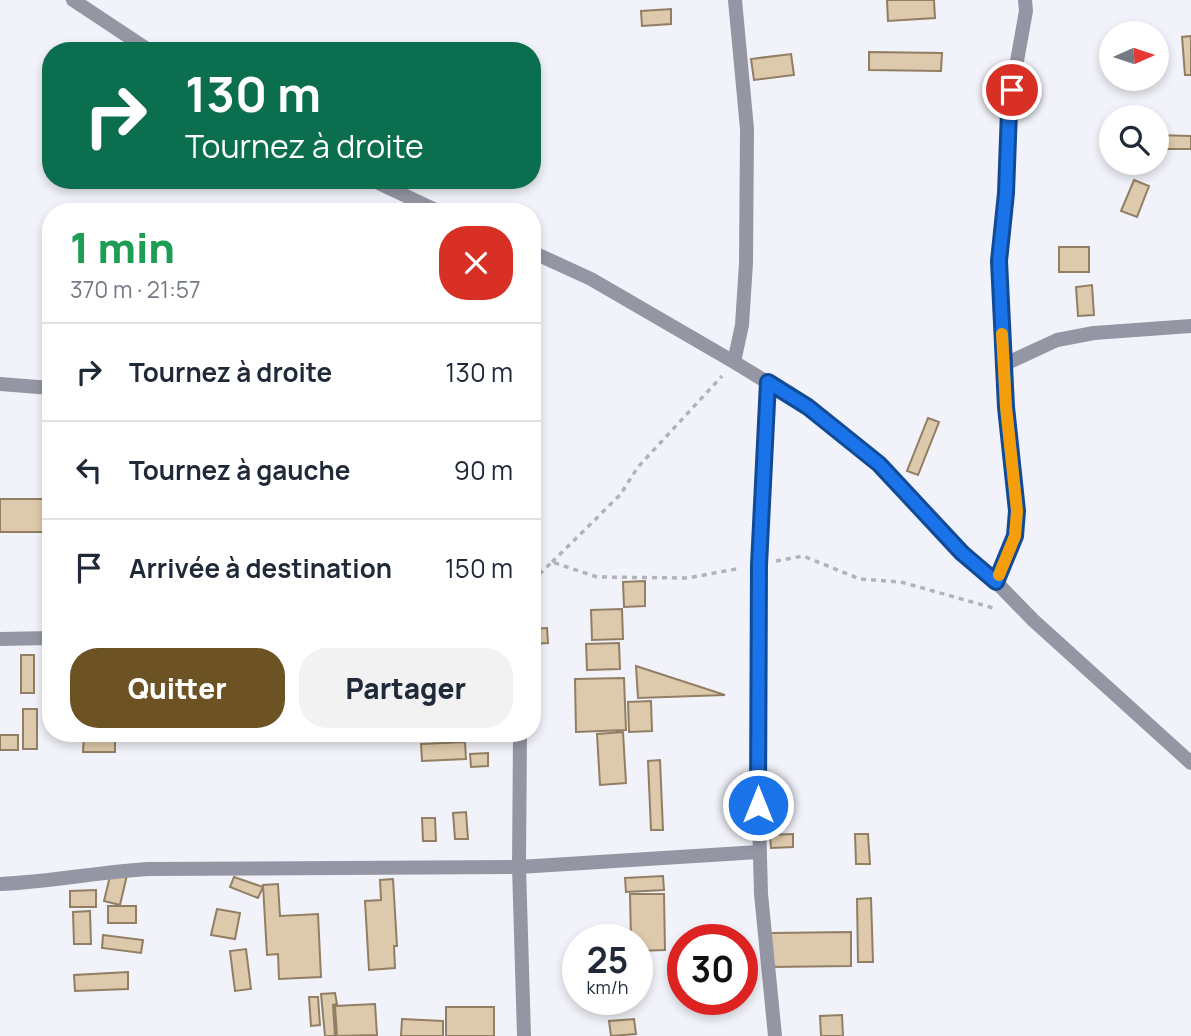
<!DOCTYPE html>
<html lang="fr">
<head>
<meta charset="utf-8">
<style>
	body { margin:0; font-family:Manrope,sans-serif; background:#f2f2f3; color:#1f2937; height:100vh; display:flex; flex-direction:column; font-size:26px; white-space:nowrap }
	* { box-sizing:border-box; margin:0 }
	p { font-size:23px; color:#747a83 }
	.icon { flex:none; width:38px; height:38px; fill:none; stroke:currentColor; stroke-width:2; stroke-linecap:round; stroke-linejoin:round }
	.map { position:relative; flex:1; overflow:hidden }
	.sheet { position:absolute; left:42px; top:203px; width:499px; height:539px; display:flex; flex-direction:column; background:#fff; border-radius:28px; box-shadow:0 4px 10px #0003 }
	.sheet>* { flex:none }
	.hud { position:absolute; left:42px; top:42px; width:499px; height:147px; border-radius:28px; box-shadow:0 4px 10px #0003; background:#0b6e4f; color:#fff; overflow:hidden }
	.needle { width:46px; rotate:87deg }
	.buttons { position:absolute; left:1099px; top:21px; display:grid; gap:14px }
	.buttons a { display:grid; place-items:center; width:70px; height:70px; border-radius:50%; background:#fff; box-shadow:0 4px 10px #0003; font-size:35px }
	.speed { position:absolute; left:562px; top:924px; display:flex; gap:14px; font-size:35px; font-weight:700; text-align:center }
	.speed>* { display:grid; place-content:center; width:91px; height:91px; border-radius:50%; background:#fff; box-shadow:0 4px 10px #0003; line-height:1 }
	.speed small { font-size:18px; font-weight:400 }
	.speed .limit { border:10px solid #d22; background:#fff; color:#111 }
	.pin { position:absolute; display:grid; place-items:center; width:60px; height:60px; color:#fff; margin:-30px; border:4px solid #fff; border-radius:50%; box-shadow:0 2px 7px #0007 }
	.me { position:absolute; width:77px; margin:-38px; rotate:0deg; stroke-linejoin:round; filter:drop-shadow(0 0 5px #0008) }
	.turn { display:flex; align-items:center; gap:24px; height:147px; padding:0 28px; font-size:32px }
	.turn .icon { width:91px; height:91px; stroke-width:2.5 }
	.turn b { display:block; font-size:49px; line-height:60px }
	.round { display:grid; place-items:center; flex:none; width:74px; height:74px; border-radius:28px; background:#f2f2f3 }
	.headline { display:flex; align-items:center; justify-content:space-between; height:119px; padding:0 28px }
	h1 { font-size:42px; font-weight:800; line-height:52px; color:#1e9e55 }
	.button { display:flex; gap:14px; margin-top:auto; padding:14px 28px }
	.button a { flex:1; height:80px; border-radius:28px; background:#6d5224; color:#fff; font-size:28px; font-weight:800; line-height:80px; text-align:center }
	.button a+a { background:#f2f2f3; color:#1f2937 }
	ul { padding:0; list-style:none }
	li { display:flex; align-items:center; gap:21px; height:98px; padding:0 28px; border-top:2px solid #e0e1e3 }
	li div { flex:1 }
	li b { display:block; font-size:26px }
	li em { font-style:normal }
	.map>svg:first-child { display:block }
	.building { fill:#ddc9ab; stroke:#917e63; stroke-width:2 }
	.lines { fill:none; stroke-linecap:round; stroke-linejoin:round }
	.path { stroke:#b2b2bb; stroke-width:3.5; stroke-dasharray:5 5; stroke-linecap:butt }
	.street { stroke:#9596a4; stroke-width:14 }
	.route-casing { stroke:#114b97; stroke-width:18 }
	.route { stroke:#1a73e8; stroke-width:12 }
	.slow { stroke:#f59e0b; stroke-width:12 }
</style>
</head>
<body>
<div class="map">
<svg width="1191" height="1036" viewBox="0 0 1191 1036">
	<rect width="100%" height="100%" fill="#f2f3fa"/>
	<!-- building -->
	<path class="building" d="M887,0H934L935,18L888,21Z
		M671,9V24L642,26L641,11Z
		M1191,36V75H1185L1182,37Z
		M869,52L942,53L941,71L869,70Z
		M791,54L794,75L754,80L751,59Z
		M1157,135L1191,136V149H1157Z
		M1134,180L1149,186L1137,217L1121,211Z
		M1059,247H1089V272H1059Z
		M51,270V318H47L44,271Z
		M1092,285L1094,315L1078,316L1076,287Z
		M928,418L939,422L918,475L907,471Z
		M0,499H51V532H0Z
		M645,581V606L624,607L623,582Z
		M622,609L623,639L592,640L591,610Z
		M547,628L548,643L532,644V629Z
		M619,643L620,669L587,670L586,644Z
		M21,655H34V693H21Z
		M636,666L725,695L638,698Z
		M624,678L626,730L576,732L575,679Z
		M651,701L652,731L629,732L628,702Z
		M23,709H37V749H23Z
		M623,732L626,783L600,785L597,734Z
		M84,733H115V752H83Z
		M0,735H18V750H0Z
		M465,742L466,759L422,761L421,744Z
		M488,753V766L471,767L470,754Z
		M660,760L663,830H651L648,761Z
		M466,812L468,839H455L453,813Z
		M422,818H435L436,841H423Z
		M793,834V847L771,848L770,835Z
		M855,834H868L870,864H856Z
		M111,872L127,875L120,905L104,901Z
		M663,876L664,890L626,892L625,878Z
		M234,877L263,887L258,898L230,887Z
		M393,879L397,946H394L395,968L369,970L365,901L381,900L380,880Z
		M278,884L280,916L318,914L321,977L279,979L278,954L267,955L263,885Z
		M96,890V907H70V891Z
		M630,894H664L665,950L637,951V940H631Z
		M871,898L873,962H858L857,899Z
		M108,906H136V923H108Z
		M217,909L240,913L235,939L211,935Z
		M90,911L91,944H74L73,912Z
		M851,932V966L771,967V933Z
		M103,935L143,940L141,953L102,948Z
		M246,949L251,989L235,991L230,951Z
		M128,972V989L75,991L74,975Z
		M335,993L337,1004L333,1005L335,1036H325L321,994Z
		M309,997H318L320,1025L311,1026Z
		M375,1004L377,1035L337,1036L335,1006Z
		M446,1007H494V1036H446Z
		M842,1015L843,1036H821L820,1016Z
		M402,1019L443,1021V1036H401Z
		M634,1019L636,1034L611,1036L609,1021Z"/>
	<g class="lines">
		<!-- path -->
		<path class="path" d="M776,561L803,556L860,579L901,582L997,609
			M552,562L620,495L638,467L722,376
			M532,581L552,562L597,577L688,578L741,568"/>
		<!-- street -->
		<path class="street" d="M73,0L150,51
			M372,180L440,212
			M532,252L591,279L734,362L808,407L843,434L879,464L962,553L996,582L1033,620L1191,763
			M734,362L742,325L746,263L747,129L735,0
			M1005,364L1057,340L1094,333L1191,326
			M768,382L759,565L758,782L761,894L775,1036
			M0,384L51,388
			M996,582L1015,536L1017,511L1006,407L999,261L1006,193L1008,111L1026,11L1025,0
			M0,639L51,638
			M520,733L519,867L524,1036
			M0,884C50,882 98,872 148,869L519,867L759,852"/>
	</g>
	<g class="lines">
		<defs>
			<path id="route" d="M758,805L759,565L768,382L808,407L879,464L962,553L996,582L1015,536L1017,511L1006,407L999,261L1006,193L1009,111L1012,90"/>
		</defs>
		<!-- route casing -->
		<use href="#route" class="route-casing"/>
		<!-- route -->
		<use href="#route" class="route"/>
		<!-- slow -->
		<path class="slow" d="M999,575L1015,536L1017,511L1006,407L1002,334"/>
	</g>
</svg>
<div class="buttons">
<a><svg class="needle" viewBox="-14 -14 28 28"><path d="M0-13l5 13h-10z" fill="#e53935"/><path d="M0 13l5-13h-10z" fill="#747a83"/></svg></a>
<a><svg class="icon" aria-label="search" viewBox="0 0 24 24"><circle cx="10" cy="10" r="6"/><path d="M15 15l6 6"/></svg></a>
</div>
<div class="speed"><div>25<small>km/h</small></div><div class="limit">30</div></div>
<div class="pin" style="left:1012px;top:90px;background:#d93025"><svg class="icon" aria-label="arrive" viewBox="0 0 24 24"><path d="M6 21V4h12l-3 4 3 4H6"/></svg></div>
<svg class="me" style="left:758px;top:805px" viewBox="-20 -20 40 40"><circle r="17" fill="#1a73e8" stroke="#fff" stroke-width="3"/><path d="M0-11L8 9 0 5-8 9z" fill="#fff"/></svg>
<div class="hud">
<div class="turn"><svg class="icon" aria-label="right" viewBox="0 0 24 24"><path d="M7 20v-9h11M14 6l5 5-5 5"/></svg><div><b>130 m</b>Tournez à droite</div></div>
</div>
<section class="sheet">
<div class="headline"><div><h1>1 min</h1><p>370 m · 21:57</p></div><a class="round" style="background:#d93025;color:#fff"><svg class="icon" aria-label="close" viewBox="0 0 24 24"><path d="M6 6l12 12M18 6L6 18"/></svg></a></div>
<ul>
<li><svg class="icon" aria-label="right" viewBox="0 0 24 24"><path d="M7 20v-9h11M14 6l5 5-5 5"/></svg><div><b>Tournez à droite</b></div><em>130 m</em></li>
<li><svg class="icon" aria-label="left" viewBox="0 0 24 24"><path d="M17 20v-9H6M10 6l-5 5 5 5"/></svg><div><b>Tournez à gauche</b></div><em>90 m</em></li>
<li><svg class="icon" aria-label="arrive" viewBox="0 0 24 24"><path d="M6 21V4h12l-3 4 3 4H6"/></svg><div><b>Arrivée à destination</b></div><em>150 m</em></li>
</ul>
<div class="button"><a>Quitter</a><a>Partager</a></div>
</section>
</div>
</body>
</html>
